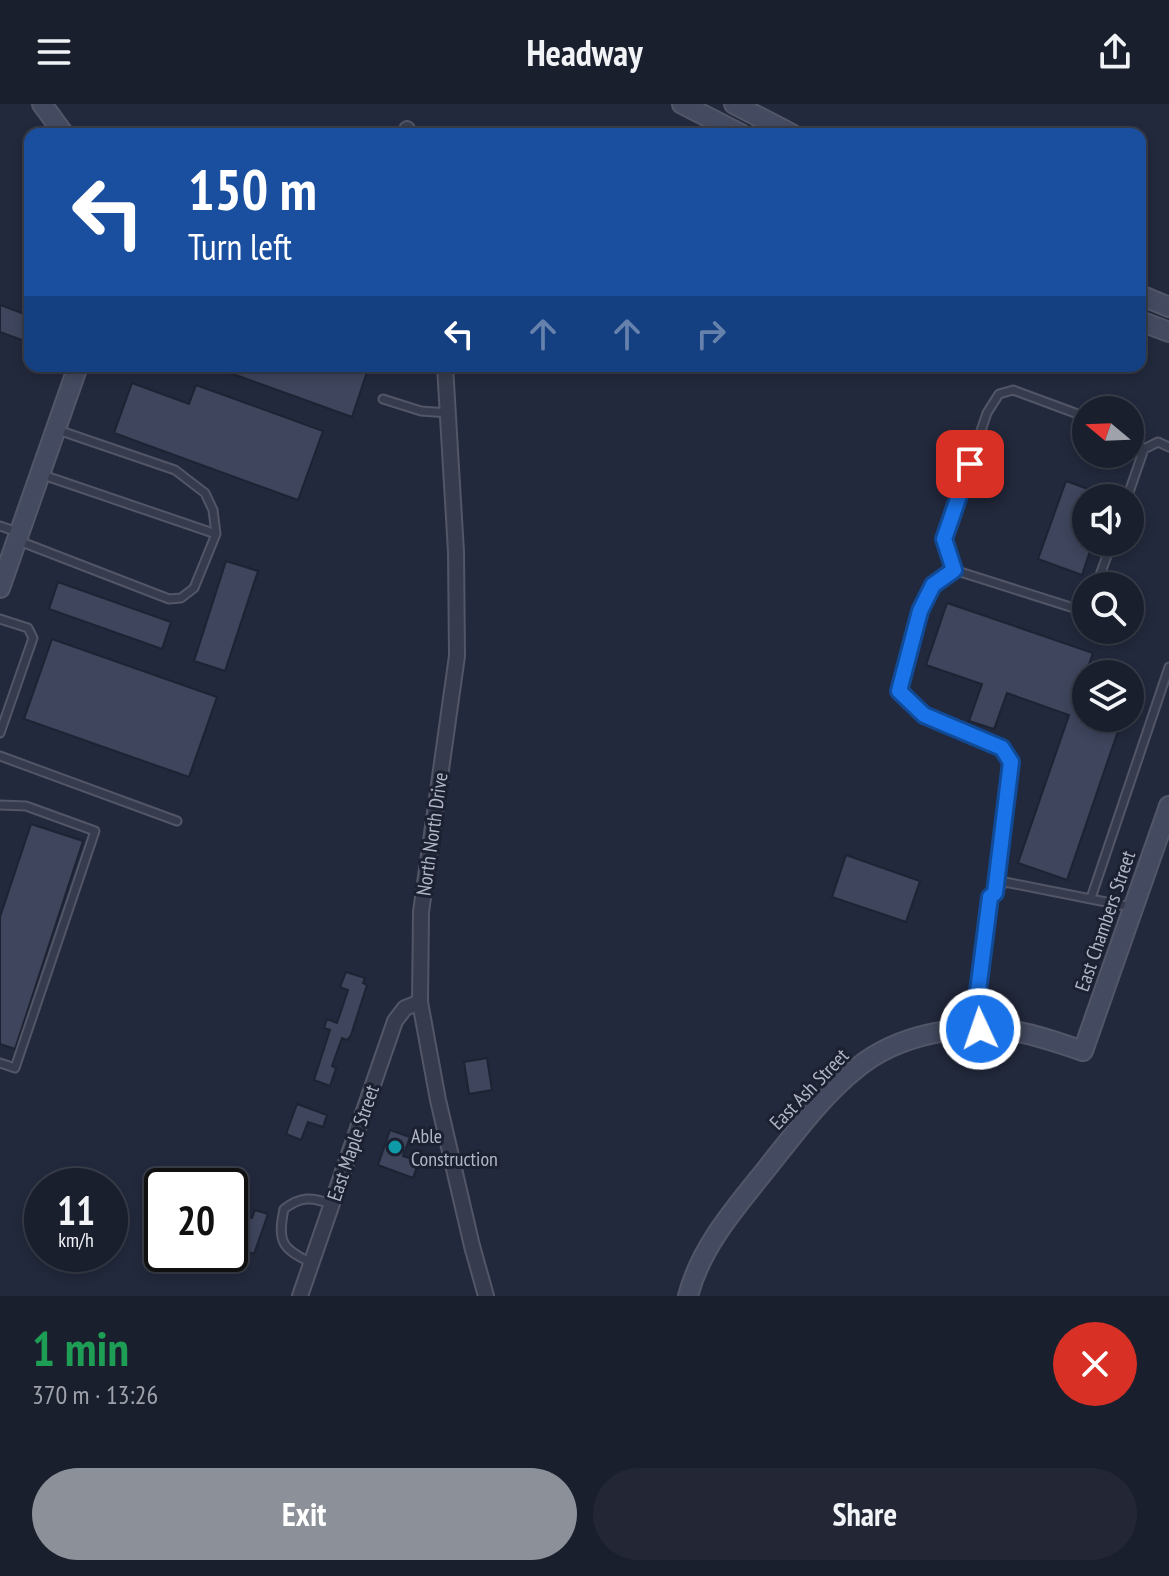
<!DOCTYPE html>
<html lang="en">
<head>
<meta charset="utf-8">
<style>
	body { margin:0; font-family:"PT Sans Narrow",sans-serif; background:#232735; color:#f1f3f6; height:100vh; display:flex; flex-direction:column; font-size:30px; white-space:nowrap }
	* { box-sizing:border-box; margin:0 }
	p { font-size:26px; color:#9fa2aa }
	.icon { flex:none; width:44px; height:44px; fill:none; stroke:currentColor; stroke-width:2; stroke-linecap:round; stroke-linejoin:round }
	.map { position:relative; height:1192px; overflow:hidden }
	.details { display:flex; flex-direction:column; background:#1a1f2d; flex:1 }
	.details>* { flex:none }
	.banner { position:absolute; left:24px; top:24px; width:1122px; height:244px; border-radius:16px; box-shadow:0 4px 12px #0003,0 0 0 2px #383d49; background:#1a4fa0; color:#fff; overflow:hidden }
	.needle { width:52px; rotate:289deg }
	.fabs { position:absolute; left:1072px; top:292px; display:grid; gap:16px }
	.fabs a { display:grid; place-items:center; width:72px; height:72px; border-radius:50%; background:#1a1f2d; box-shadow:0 4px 12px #0003,0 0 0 2px #383d49; font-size:40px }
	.speed { position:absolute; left:24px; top:1064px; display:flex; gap:16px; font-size:40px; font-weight:700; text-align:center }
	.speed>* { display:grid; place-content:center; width:104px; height:104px; border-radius:50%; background:#1a1f2d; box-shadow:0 4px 12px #0003,0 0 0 2px #383d49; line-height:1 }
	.speed small { font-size:20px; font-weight:400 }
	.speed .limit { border:4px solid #111; border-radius:12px; background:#fff; color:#111 }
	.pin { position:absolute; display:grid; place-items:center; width:68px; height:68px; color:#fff; margin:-34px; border-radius:16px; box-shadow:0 4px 12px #0006 }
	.me { position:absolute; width:88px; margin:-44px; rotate:357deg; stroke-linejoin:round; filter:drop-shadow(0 0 6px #0008) }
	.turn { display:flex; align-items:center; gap:28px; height:168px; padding:0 32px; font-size:36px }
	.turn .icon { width:104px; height:104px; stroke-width:2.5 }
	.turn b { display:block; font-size:56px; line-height:68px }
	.lanes { display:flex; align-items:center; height:76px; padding:0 32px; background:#0003; justify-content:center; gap:40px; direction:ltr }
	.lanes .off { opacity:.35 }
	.round { display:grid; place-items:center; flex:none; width:84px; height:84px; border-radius:42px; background:#232735 }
	.head { display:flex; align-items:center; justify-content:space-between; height:136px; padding:0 32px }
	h1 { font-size:48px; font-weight:600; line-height:60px; color:#1e9e55 }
	.cta { display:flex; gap:16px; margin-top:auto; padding:16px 32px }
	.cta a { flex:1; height:92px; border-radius:48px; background:#8c9099; color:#fff; font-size:32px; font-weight:600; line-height:92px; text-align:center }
	.cta a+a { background:#232735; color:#f1f3f6 }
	header { display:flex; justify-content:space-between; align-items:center; height:104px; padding:0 32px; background:#1a1f2d; font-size:36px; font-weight:600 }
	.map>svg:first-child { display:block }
	.building { fill:#3e455c; stroke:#1e2333; stroke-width:2 }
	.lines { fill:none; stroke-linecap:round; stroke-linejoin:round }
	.lane-casing { stroke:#525667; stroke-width:11 }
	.street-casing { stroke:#525667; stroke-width:18 }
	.secondary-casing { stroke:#525667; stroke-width:22 }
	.lane { stroke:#363c4d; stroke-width:7 }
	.street { stroke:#363c4d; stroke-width:14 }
	.secondary { stroke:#444a60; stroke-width:18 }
	.route-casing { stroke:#114b97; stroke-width:20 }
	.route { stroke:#1a73e8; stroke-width:14 }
	.culture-dot { fill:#0f9aa8; stroke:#1c2131; stroke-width:3 }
	.labels { text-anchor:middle; stroke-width:6; stroke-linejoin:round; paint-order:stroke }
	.street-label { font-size:20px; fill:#b2b6c8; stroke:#1c2131 }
	.poi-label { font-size:20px; fill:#b2b6c8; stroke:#1c2131; text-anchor:start }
</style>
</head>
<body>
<header><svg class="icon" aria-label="menu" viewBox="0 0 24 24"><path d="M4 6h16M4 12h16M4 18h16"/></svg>Headway<svg class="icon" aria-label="share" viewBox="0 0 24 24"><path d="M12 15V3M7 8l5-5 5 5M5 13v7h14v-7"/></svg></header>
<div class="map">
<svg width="1169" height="1192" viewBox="0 0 1169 1192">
	<rect width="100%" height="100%" fill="#22293c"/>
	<!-- building -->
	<path class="building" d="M0,201L30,212V239L0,228Z
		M211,262H369L352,313Z
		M132,279L189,300L196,281L323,327L298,396L114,329Z
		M1066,377L1110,393L1086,394V438H1093L1082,471L1038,455Z
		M226,457L258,467L225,567L194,557Z
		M58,478L171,518L162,545L49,505Z
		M947,499L1093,549L1089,560L1115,568L1086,570V614H1110L1107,624L1118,627L1067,776L1018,759L1069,611L1007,589L994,625L969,617L982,580L926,561Z
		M52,535L217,593L189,673L24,615Z
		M31,720L83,737L15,945L0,940V813Z
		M846,751L920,777L906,818L832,793Z
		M346,868L365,874L363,879L367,881L351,931L347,936L342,934L332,962L336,964L330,982L314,976L330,926L324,924L327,915L337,919L348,886L340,883Z
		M487,954L492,986L469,990L464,958Z
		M297,1000L327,1011L323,1023L308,1018L301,1036L286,1030Z
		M390,1026L410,1033L403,1052L419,1057L413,1074L378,1061Z
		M160,1086L162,1087V1130L147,1125Z
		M255,1106L268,1110L254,1150L230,1141V1107L252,1114Z"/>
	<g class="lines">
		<defs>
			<path id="lane" d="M383,295L421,307L448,309
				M1130,332L1144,345
				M43,371L216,430
				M1127,394L1144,345L1158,338L1169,343
				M0,422L17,428
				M19,437L169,495L181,494L194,484L216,430L213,406L205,389L175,366L58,326
				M954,466L944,435L987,309L999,290L1013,286L1086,313
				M1096,482L1112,438
				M0,515L28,524L33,534L0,629
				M0,652L177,717
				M0,701L26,702L95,727L15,964L0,959
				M995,789L1011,658L1002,644L924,611L899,587L920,507L933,481L954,466L1080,506L1086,501
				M1091,794L1169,563
				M980,923L978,887L990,793L1005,778L1131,803
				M312,1159C282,1145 277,1138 284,1105C301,1092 312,1093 331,1100"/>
			<path id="street" d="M407,25L409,30
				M445,262L456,448L457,552L421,808L420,898L438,996L472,1142L486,1192
				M300,1192L395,917L405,904L420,898"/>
			<path id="secondary" d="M42,0L64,30
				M682,0L741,30
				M734,0L792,30
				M1140,191L1169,203
				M1140,217L1169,228
				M0,484L78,262
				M688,1192C701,1142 736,1103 768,1063C795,1029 822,992 857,964C898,930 962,919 1013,927C1037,931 1060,939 1083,947L1169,702"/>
		</defs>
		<!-- lane casing -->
		<use href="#lane" class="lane-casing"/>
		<!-- street casing -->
		<use href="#street" class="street-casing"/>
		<!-- secondary casing -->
		<use href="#secondary" class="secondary-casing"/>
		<!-- lane -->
		<use href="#lane" class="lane"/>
		<!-- street -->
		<use href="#street" class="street"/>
		<!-- secondary -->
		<use href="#secondary" class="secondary"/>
	</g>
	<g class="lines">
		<defs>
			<path id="route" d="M970,360L944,435L954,466L933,481L920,507L899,587L924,611L1002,644L1011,658L995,789L990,793L978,887L980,925"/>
		</defs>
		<!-- route casing -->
		<use href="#route" class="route-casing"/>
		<!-- route -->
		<use href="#route" class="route"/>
	</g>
	<!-- markers -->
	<circle class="culture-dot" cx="395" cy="1043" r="8"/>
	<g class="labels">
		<!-- street labels -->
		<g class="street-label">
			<text transform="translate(432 730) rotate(-82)" y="7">North North Drive</text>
			<text transform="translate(1105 817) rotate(-71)" y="7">East Chambers Street</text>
			<text transform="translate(809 985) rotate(-46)" y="7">East Ash Street</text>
			<text transform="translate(353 1039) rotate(-71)" y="7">East Maple Street</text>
		</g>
		<!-- poi labels -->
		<g class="poi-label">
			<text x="411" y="1039">Able<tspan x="411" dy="23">Construction</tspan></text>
		</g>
	</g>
</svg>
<div class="fabs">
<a><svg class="needle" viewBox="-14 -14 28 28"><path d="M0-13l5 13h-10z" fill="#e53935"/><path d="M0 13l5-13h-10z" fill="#9fa2aa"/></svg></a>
<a><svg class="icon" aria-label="sound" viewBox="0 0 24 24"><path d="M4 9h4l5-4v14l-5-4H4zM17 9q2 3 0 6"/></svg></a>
<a><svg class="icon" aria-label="search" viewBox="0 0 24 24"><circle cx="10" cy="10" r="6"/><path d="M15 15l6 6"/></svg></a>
<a><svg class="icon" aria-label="layers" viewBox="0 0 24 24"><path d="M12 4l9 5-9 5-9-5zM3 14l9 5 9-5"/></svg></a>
</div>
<div class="speed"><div>11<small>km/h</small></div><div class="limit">20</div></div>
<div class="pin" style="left:970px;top:360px;background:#d93025"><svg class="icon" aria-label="arrive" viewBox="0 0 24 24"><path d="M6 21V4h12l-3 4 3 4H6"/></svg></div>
<svg class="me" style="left:980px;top:925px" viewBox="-20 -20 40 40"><circle r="17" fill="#1a73e8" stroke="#fff" stroke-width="3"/><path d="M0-11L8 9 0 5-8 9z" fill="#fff"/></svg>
<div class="banner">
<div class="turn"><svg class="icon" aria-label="left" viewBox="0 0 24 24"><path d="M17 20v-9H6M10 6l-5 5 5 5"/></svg><div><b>150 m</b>Turn left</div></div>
<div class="lanes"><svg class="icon" aria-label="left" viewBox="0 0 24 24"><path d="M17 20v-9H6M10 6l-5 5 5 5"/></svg><svg class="icon off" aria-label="ahead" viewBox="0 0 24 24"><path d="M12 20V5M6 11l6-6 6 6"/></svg><svg class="icon off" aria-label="ahead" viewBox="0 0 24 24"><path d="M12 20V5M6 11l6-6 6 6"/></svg><svg class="icon off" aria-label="right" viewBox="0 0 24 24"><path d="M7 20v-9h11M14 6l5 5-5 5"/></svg></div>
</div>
</div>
<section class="details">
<div class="head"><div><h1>1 min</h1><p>370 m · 13:26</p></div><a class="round" style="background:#d93025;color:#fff"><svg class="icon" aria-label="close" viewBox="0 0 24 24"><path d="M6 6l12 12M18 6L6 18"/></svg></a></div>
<div class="cta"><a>Exit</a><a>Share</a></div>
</section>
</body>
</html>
